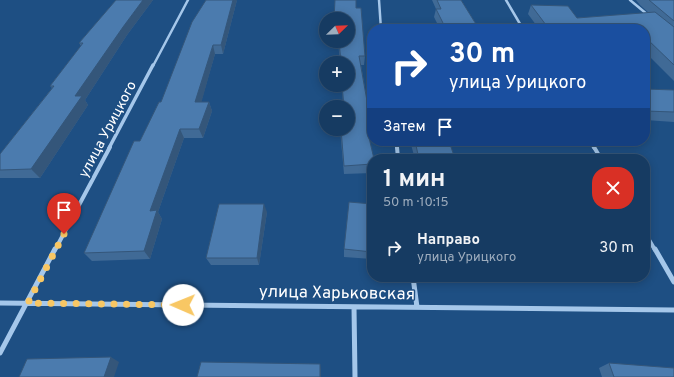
<!DOCTYPE html>
<html lang="ru">
<head>
<meta charset="utf-8">
<style>
	body { margin:0; font-family:Overpass,sans-serif; background:#23466b; color:#f1f3f6; height:100vh; display:flex; flex-direction:column; font-size:15px; white-space:nowrap }
	* { box-sizing:border-box; margin:0 }
	p { font-size:13px; color:#9eadbe }
	.icon { flex:none; width:22px; height:22px; fill:none; stroke:currentColor; stroke-width:2; stroke-linecap:round; stroke-linejoin:round }
	.map { position:relative; flex:1; overflow:hidden }
	.details { position:absolute; left:367px; top:154px; width:283px; height:128px; display:flex; flex-direction:column; background:#163b62; border-radius:16px; box-shadow:0 2px 10px #0003,0 0 0 1px #355577 }
	.details>* { flex:none }
	.top-card { position:absolute; left:367px; top:24px; width:283px; height:122px; border-radius:16px; box-shadow:0 2px 10px #0003,0 0 0 1px #355577; background:#1a4fa0; color:#fff; overflow:hidden }
	.needle { width:26px; rotate:67deg }
	.tools { position:absolute; left:319px; top:12px; display:grid; gap:8px }
	.tools a { display:grid; place-items:center; width:36px; height:36px; border-radius:50%; background:#163b62; box-shadow:0 2px 10px #0003,0 0 0 1px #355577; font-size:20px }
	.pin { position:absolute; display:grid; place-items:center; width:34px; height:34px; color:#fff; margin:-41px -17px; border-radius:50% 50% 50% 0; rotate:-45deg; box-shadow:0 0 4px #0007 }
	.pin .icon { rotate:45deg }
	.me { position:absolute; width:44px; margin:-22px; rotate:271deg; stroke-linejoin:round; filter:drop-shadow(0 0 3px #0008) }
	.turn { display:flex; align-items:center; gap:14px; height:84px; padding:0 16px; font-size:18px }
	.turn .icon { width:52px; height:52px; stroke-width:2.5 }
	.turn b { display:block; font-size:28px; line-height:34px }
	.then { display:flex; align-items:center; height:38px; padding:0 16px; background:#0003; gap:8px; font-size:15px }
	.round { display:grid; place-items:center; flex:none; width:42px; height:42px; border-radius:16px; background:#23466b }
	.head { display:flex; align-items:center; justify-content:space-between; height:68px; padding:0 16px }
	h1 { font-size:24px; font-weight:700; line-height:30px }
	ul { padding:0; list-style:none }
	li { display:flex; align-items:center; gap:12px; height:52px; padding:0 16px }
	li div { flex:1 }
	li b { display:block; font-size:15px }
	li em { font-style:normal }
	.map>svg:first-child { display:block }
	.lines { fill:none; stroke-linecap:round; stroke-linejoin:round }
	.street-far3 { stroke:#a5c7ea; stroke-width:2.5 }
	.street-far2 { stroke:#a5c7ea; stroke-width:3.5 }
	.street-far1 { stroke:#a5c7ea; stroke-width:4 }
	.street { stroke:#a5c7ea; stroke-width:5 }
	.wall { fill:#406a96 }
	.shaded-wall { fill:#34567a }
	.building { fill:#4b7bae; stroke:#34567a }
	.route { stroke:#f8c764; stroke-width:7; stroke-dasharray:0 12.6 }
	.labels { text-anchor:middle; stroke-width:3; stroke-linejoin:round; paint-order:stroke }
	.street-label { font-size:14px; fill:#fff; stroke:#1e4f83 }
	.near-street-label { font-size:17px; fill:#fff; stroke:#1e4f83 }
</style>
</head>
<body>
<div class="map">
<svg width="674" height="377" viewBox="0 0 674 377">
	<rect width="100%" height="100%" fill="#1e4f83"/>
	<g class="lines">
		<!-- street-far3 -->
		<path class="street-far3" d="M379,0L381,29
			M506,0L523,29
			M630,0L648,15
			M153,66L188,0"/>
		<!-- street-far2 -->
		<path class="street-far2" d="M396,141L397,148
			M590,141L594,148
			M109,148L153,65"/>
		<!-- street-far1 -->
		<path class="street-far1" d="M397,147L398,159
			M594,147L601,159
			M645,233L655,250
			M55,250L110,147"/>
		<!-- street -->
		<path class="street" d="M655,249L674,282
			M413,277L417,307
			M0,303L674,310
			M354,307L355,377
			M0,353L55,249"/>
	</g>
	<!-- wall -->
	<path class="wall" d="M116,0H153L127,35L85,100L88,105L40,178H0V154L52,88L50,86L81,46L79,43Z
		M237,0L223,54H215L201,102H209L212,111L203,138H184L158,212L162,219L150,259L92,261L84,253L140,141L161,102Z
		M432,0H461L479,29H440L434,17L436,9Z
		M636,0H674V81L645,52V29H539L528,14L531,5L577,18L649,13L640,5Z
		M356,8L365,56L364,65H361L372,129L371,138H369L372,159V173L344,174L340,129H348L343,107L342,85H348V63H340L338,41H348Z
		M645,89L674,90V122L645,120Z
		M410,141H449L455,159H415Z
		M372,204V259L344,257V249Z
		M267,212L259,265H211L206,258Z
		M609,363L674,377H602L599,368Z"/>
	<!-- shaded-wall -->
	<path class="shaded-wall" d="M143,0H153L127,35L85,100L88,105L40,178L31,169L75,96L123,27Z
		M233,0H237L223,54L221,45Z
		M213,45L215,54L199,111L195,102Z
		M209,102L212,111L203,138L199,129Z
		M180,129L184,138L158,212L162,219L150,259L144,251L150,211Z
		M264,204L267,212L259,265L257,258Z
		M111,357L119,362L114,377H104Z
		M320,364L321,369V377H320Z"/>
	<!-- building -->
	<path class="building" d="M116,0H143L123,27L75,96H82L31,169L0,170V154L54,86H50L83,43H79Z
		M206,0H233L221,45H213L195,102H209L199,129H180L150,211L157,210L144,251L84,253L134,141H140L159,102H161L192,22Z
		M335,0H356V8H361L365,56H359L372,129H367L374,159H372V164L344,166L341,129H348V107H339H344L342,85H348V63H341L339,41H348V19H334Z
		M437,0H461L479,29H446L436,9H441Z
		M649,0H674V21Z
		M531,5L568,6L577,18L655,12L674,27V65L645,37V29H549Z
		M645,89L674,90V112L645,111Z
		M415,141H449L455,159H419Z
		M349,202L372,204V252L344,249Z
		M219,204H264L257,258H206Z
		M111,357L104,377H19L27,359Z
		M201,362L320,364V377H197Z
		M609,363L674,368V377H614Z"/>
	<g class="lines">
		<!-- route -->
		<path class="route" d="M64,234L28,303L183,305"/>
	</g>
	<g class="labels">
		<!-- street labels -->
		<g class="street-label">
			<text transform="translate(107 129) rotate(-62)" y="5">улица Урицкого</text>
		</g>
		<!-- near-street labels -->
		<g class="near-street-label">
			<text transform="translate(337 292) rotate(1)" y="6">улица Харьковская</text>
		</g>
	</g>
</svg>
<div class="tools">
<a><svg class="needle" viewBox="-14 -14 28 28"><path d="M0-13l5 13h-10z" fill="#e53935"/><path d="M0 13l5-13h-10z" fill="#9eadbe"/></svg></a>
<a>+</a>
<a>−</a>
</div>
<div class="pin" style="left:64px;top:234px;background:#d93025"><svg class="icon" aria-label="arrive" viewBox="0 0 24 24"><path d="M6 21V4h12l-3 4 3 4H6"/></svg></div>
<svg class="me" style="left:183px;top:305px" viewBox="-20 -20 40 40"><circle r="19" fill="#fff"/><path d="M0-13L10 11 0 6-10 11z" fill="#f8c764"/></svg>
<div class="top-card">
<div class="turn"><svg class="icon" aria-label="right" viewBox="0 0 24 24"><path d="M7 20v-9h11M14 6l5 5-5 5"/></svg><div><b>30 m</b>улица Урицкого</div></div>
<div class="then">Затем<svg class="icon" aria-label="arrive" viewBox="0 0 24 24"><path d="M6 21V4h12l-3 4 3 4H6"/></svg></div>
</div>
<section class="details">
<div class="head"><div><h1>1 мин</h1><p>50 m · 10:15</p></div><a class="round" style="background:#d93025;color:#fff"><svg class="icon" aria-label="close" viewBox="0 0 24 24"><path d="M6 6l12 12M18 6L6 18"/></svg></a></div>
<ul>
<li><svg class="icon" aria-label="right" viewBox="0 0 24 24"><path d="M7 20v-9h11M14 6l5 5-5 5"/></svg><div><b>Направо</b><p>улица Урицкого</p></div><em>30 m</em></li>
</ul>
</section>
</div>
</body>
</html>
